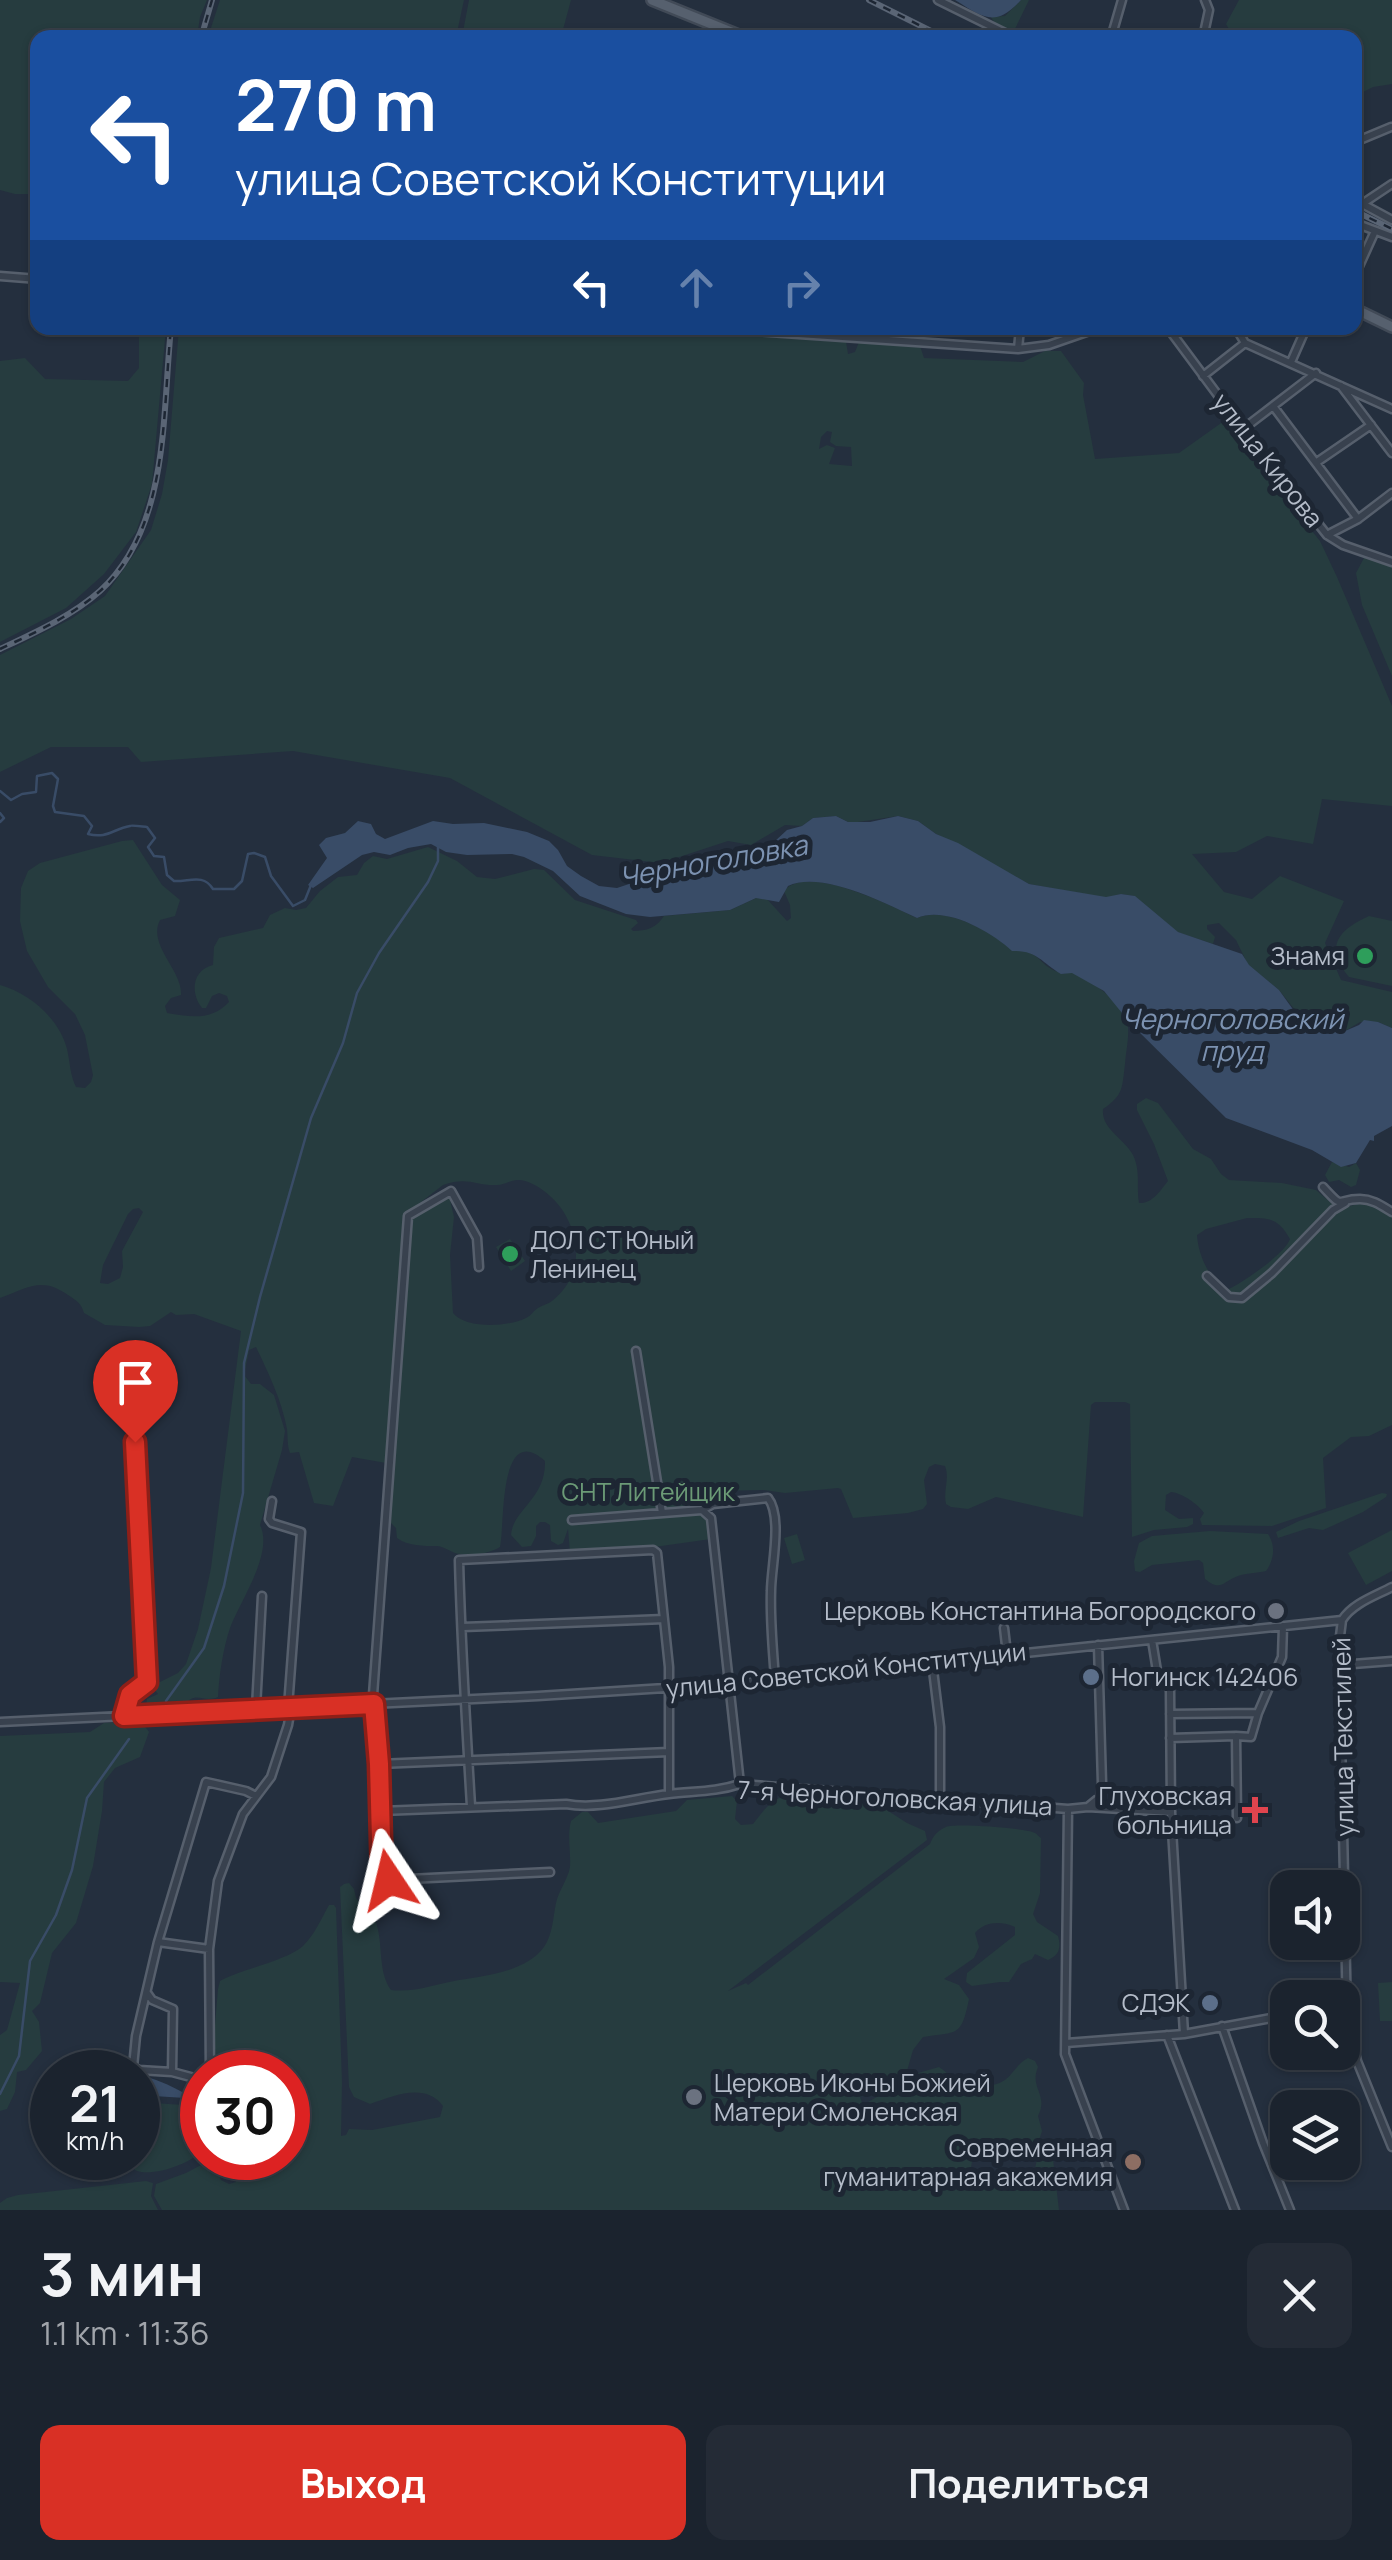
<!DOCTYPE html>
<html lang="ru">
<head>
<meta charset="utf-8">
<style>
	body { margin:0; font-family:Manrope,sans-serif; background:#242b36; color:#f1f3f6; height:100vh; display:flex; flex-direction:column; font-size:38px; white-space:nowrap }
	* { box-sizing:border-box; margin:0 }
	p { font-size:32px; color:#a0a4aa }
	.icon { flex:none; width:55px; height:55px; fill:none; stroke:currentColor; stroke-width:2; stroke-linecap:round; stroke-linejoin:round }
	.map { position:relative; height:2210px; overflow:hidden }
	.drawer { display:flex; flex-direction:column; background:#1b232e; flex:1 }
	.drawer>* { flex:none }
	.guide { position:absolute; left:30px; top:30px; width:1332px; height:305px; border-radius:20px; box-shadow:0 2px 8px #0004,0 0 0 2px #39404a; background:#1a4fa0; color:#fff; overflow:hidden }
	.buttons { position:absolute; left:1270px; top:1870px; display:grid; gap:20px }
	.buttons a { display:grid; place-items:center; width:90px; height:90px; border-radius:20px; background:#1b232e; box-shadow:0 2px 8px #0004,0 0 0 2px #39404a; font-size:50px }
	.speed { position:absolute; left:30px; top:2050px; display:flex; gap:20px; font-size:50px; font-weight:700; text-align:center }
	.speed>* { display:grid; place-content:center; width:130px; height:130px; border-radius:50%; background:#1b232e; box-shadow:0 2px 8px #0004,0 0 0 2px #39404a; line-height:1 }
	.speed small { font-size:25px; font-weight:400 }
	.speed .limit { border:15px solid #d22; background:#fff; color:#111 }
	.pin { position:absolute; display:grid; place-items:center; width:85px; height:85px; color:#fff; margin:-102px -42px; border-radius:50% 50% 50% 0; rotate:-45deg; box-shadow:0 0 10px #0007 }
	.pin .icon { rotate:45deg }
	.me { position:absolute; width:110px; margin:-55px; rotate:350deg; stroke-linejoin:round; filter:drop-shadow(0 0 8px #0008) }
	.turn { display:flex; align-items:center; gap:35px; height:210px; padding:0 40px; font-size:45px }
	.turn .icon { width:130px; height:130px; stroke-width:2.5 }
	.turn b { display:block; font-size:70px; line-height:85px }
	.lanes { display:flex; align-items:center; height:95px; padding:0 40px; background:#0003; justify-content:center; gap:50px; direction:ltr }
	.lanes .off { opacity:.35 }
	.round { display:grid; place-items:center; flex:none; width:105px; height:105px; border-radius:20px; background:#242b36 }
	.headline { display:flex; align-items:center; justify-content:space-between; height:170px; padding:0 40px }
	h1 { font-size:60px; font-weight:700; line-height:75px }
	.primary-button { display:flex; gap:20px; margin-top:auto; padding:20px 40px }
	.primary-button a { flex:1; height:115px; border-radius:20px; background:#d93025; color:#fff; font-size:40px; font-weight:700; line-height:115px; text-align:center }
	.primary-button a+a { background:#242b36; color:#f1f3f6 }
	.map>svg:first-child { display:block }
	.green { fill:#263c3f; fill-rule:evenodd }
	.water { fill:#394c67 }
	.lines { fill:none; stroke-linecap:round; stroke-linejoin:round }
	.stream { stroke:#394c67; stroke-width:2.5 }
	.minor-casing { stroke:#565f6c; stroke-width:11 }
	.major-casing { stroke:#414a57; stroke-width:14 }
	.minor { stroke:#38414e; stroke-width:6 }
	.major { stroke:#56606e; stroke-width:9 }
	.rail-casing { stroke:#5a6575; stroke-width:6 }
	.rail { stroke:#1d2633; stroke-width:2.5; stroke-dasharray:8; stroke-linecap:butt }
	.route-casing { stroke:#8d1f18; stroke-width:25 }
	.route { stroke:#d93025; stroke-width:18 }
	.leisure-dot { fill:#2e9e5b; stroke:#1d2633; stroke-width:4 }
	.worship-dot { fill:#6b7280; stroke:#1d2633; stroke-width:4 }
	.service-dot { fill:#5c6f8a; stroke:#1d2633; stroke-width:4 }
	.health-dot { fill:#e0444e; stroke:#1d2633; stroke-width:4 }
	.education-dot { fill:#8d6e63; stroke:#1d2633; stroke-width:4 }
	.labels { text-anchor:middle; stroke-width:10; stroke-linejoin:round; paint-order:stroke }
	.street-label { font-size:25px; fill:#b4bcc9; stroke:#1d2633 }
	.poi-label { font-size:25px; fill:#b4bcc9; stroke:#1d2633; text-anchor:end }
	.park-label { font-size:25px; fill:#6b9a76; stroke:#1d2633 }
	.water-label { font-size:28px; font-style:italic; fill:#7c92b1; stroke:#1d2633 }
</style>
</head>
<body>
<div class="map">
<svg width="1392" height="2210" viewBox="0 0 1392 2210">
	<rect width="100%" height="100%" fill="#242f3e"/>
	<!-- green -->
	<path class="green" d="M0,0H207L200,17L197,37L38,38L37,194H15L0,190Z
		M220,0H464L456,37H208Z
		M469,0H571L561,37H462Z
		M1021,0H1029L1014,31C1005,33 995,25 991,17L1005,16Z
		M1239,0H1392V84L1373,87L1355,96V38L1213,37L1220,31L1224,32L1229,29L1226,24Z
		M139,328H166L152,484L136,532L104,574L66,608L0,642V361L25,358L45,379L128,381L139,368Z
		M179,328H637L846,342L848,354L855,352L859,342L920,346L924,358L1023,362L1045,351H1061L1084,383L1083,395L1095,459L1179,453L1224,421L1320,541L1337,577L1392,706V806L1322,799L1313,844L1267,836L1236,852L1192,854L1224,892L1252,899L1280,876L1344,901L1325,943L1341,980L1392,992V1028L1378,1022H1360L1345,1031L1323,1032L1303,1020L1279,990L1248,965L1236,940L1219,923L1207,925V929L1215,937L1213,944L1177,932L1134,896L1121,894L1106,898L1029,884L936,834L918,821L898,816L858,822H848L836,816L813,818L802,826L785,825L751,845L728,841L661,863L592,855L450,778L293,751L141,762L128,747H51L0,772V655L71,619L105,596L151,530L162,494L168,460ZM827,431L832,432L830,442L836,446L851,447L852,466L829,464L835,448L827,445L819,449L821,437Z
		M1365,556L1392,566V676L1362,605L1356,573Z
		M133,840L162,885L180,900L175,916L160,920C147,945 183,971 181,995L171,998L165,1006L167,1013C191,1017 211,1021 229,1002L227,996L219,993L212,996L206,1008H202C190,993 192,970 213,965L214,947L219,938L263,928L270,915L285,908L296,910L306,908L320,891L338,877L357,875L364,863L373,856L387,859L428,847L457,861L477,877L495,879L534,869L544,870L575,900L636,920L638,923L631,929L633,931C647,931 656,928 664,916L730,910L756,898H766L787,921L791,918L790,905L784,891C807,863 889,905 917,918C946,906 990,931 1012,950C1042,950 1036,964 1058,972C1065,975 1067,972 1073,973C1088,977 1121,1003 1126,1017C1131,1030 1126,1050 1125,1064C1122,1087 1124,1095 1103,1109C1101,1129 1124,1138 1133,1155C1141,1172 1136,1186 1139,1203C1152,1204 1160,1191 1168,1181L1154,1144L1137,1110V1104L1146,1098L1158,1103L1193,1149L1211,1159L1221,1174L1229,1180L1282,1183L1316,1190L1336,1207L1343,1208L1361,1203L1373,1206L1392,1217V1425L1369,1436L1351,1437L1323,1458L1326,1508L1272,1526L1202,1525L1200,1519L1204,1513C1198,1504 1182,1493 1171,1492L1166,1495L1165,1510L1179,1519L1193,1518V1524L1187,1527L1154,1530L1132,1537L1130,1404L1125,1402H1095L1091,1405L1083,1517L996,1497L968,1509L951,1507L946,1504C943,1490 950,1479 945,1466L935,1464L929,1467L924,1480L927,1504L923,1509L908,1513L853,1518L841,1489L838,1488L785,1493L764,1490L713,1491L702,1483L711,1539L647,1548L570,1553L568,1529L563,1543L558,1545L551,1541L550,1525L545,1522H540L536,1526V1536L531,1546L522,1547L511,1535C513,1509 546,1499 545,1461C498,1420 505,1525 500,1547C490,1553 472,1557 460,1554C451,1553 446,1547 437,1546C423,1546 408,1546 397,1538L396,1528L388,1520L410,1218L449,1196L454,1217L450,1255L453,1313C466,1329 508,1327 526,1318C531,1316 534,1310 538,1308C543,1305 548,1304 552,1301C582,1277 582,1241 563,1211C555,1198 535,1181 519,1180C512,1179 505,1185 497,1185C476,1186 468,1176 443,1185L403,1216L386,1463L352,1457L333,1506L314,1503L299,1452L290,1453C287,1445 288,1438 287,1429C282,1401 268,1372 256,1347L249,1350L244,1375L251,1384H260L274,1395L285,1431L282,1450L260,1525C274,1553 240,1601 230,1628C223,1649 219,1675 218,1697C202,1704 196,1688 182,1708L146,1706L147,1699L158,1694L152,1686L178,1673L186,1664L198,1629L211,1568L241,1331L194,1314L176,1315L171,1312L150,1326L139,1327L105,1325L84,1313C81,1303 77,1301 68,1295C42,1276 27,1288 0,1298V985C29,993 59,1018 67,1049C70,1062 70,1075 76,1087L85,1088L91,1082L93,1075L85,1035L75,1014L48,987L27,951L20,921L21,888L28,871L40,863L122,841ZM139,1208L143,1212L122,1251L123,1267L120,1278L108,1284L100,1283L103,1265L128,1214L133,1209ZM1247,1218C1270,1218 1278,1218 1290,1239C1285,1254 1242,1283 1227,1290C1209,1280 1198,1254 1197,1235L1206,1229Z
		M1369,916L1392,921V986L1349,977C1324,947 1338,930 1369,916Z
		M1332,1162L1349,1167L1356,1163L1360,1170L1356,1185L1351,1187L1339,1180L1329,1182L1325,1175Z
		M510,1239L525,1261L511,1271L496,1247Z
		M1382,1493L1387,1494L1386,1497L1363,1512L1323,1530L1309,1528L1278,1538L1276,1532L1299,1521Z
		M1392,1530V1571L1366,1585L1348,1553Z
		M1210,1531L1268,1534C1276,1546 1274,1560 1266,1571C1257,1573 1246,1573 1238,1576C1222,1582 1221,1592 1205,1579L1203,1563L1199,1560L1152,1565L1140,1572L1135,1571L1134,1561L1139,1543L1152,1536Z
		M797,1534L805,1560L792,1564L784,1538Z
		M141,1721L149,1732L140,1757L115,1768L104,1782L102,1811L93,1866L76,1923L52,1953L40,2003L32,2011L39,2022L42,2051L26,2070L17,2072L15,2092L7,2109L0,2111V2035L7,2030L20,1983L0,1982V1736L90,1732L104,1723Z
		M788,1795L847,1798L862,1802L882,1807L907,1823L925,1831L927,1840L728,1991L746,1983L748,1985L930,1844C933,1836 937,1831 946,1827C955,1823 1025,1828 1035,1833C1037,1834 1039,1837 1041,1838L1040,1893L1033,1914L1037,1922L1058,1936C1061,1947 1060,1955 1048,1960L1035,1954L1032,1959L1021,1964L1009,1982H1000L972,1986L966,1982L967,1973L1015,1935V1927C1002,1921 985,1921 975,1933L979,1947L974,1958L944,1979L959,1985L969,1999C961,2038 958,2031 923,2037L913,2050L907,2071L860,2097L863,2105L918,2073L939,2067C946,2071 951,2078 958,2082C971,2089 993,2088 1005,2080C1014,2073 1017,2064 1028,2058L1035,2061L1038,2067C1029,2088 1049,2095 1038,2116L1042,2131L1039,2140C1029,2145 1025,2141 1014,2141C998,2140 987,2145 973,2154L971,2168C987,2186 1006,2182 1028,2179L1034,2173L1040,2145L1043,2141L1048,2142L1053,2159L1059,2210H162L154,2196L156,2184L186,2173L203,2164L217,2170L221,2180L229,2184L236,2182V2172L226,2158H288V2072H217L214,2037L218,1989L220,1981C242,1969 286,1961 303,1946C315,1934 321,1919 329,1905H334L336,1908L342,2082L341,2136L346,2135L349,2129L372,2130L440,2117L443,2106C425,2082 394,2096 370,2104L354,2097L349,2087L340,1887L344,1884L349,1883L354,1889L356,1898C361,1904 370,1908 373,1915C385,1938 376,1969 391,1990C413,1993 437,1984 459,1980C486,1976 527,1971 544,1947C553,1934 553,1917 556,1903C559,1890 568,1879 570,1867C571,1851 567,1836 571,1821L582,1812H588L598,1823L676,1811L687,1800L732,1796L737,1801L735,1819L741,1825L753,1824C763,1811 771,1799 788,1795Z
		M1392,1982V2021H1380L1378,1983Z
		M196,2100L202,2102C203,2115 207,2138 201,2150C193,2164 149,2178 135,2170C133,2168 127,2160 125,2158H138V2102L184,2105Z
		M146,2181L153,2183L151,2196L158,2210H0V2203L7,2198L18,2195Z"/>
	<!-- water -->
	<path class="water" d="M955,0H1021C995,28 984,18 955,0Z
		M836,816L848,822H870L898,816L918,821L936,834L958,843L1029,884L1106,897L1121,894L1135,896L1178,932L1242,954L1249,965L1279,990L1297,1015L1322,1032L1345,1031L1359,1025L1364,1020L1378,1022L1392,1028V1126L1374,1136V1141L1370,1140L1356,1163L1341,1167L1312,1150L1226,1118L1131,1024L1104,991L1072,973L1061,974C1041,962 1037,950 1012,951C990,931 946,906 917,918C885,903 821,870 788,886L779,902L756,898L730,910L650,917L626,914L580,896L553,871L524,857L512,854L467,855L446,852L431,844L408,848L390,855L374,852L362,855L313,888L308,885L327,858L319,845L326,838L345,833L358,821L371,824L376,834L385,839L433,821L453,824L484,823L527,832L549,841L558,850L567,866L581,876L599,886L617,888L650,877L671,868L683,869L731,858L774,842L787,830L802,826L813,818Z
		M138,2075C155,2078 169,2085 184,2093L185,2098L138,2095Z"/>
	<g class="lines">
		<!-- stream -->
		<path class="stream" d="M0,791L11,800L22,794L36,792L37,776L52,773L58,779L53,806L55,812L84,816L92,826L88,834C107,839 113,829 130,826C131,825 145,827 147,827L155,838L148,847L154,856L164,857L167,875L174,881C189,882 203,873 213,889H234L242,881L248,854L254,853L265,857L271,876L293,906L305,900L311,885
			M0,813L4,818L0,822
			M166,1701L204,1648L224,1586L243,1493L244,1363L260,1297L311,1118L343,1043L357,993L379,953L428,882L438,861V846
			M0,2094L19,2056L30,1961L56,1915L72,1870L87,1798L129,1739"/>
		<defs>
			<path id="minor" d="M938,0L1015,38
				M1111,38L1122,0
				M1203,38L1209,10L1205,0
				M1355,142L1391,127
				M1355,200L1392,220
				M1362,204L1392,184
				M1355,223L1392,237
				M1355,275L1375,231
				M0,276L38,279
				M713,328L1018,349L1049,345L1098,328
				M1168,328L1243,429L1327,535L1343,545L1392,562
				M1236,328L1245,343L1392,409
				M1018,349L1020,328
				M1291,362L1306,328
				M1203,376L1245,343
				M1341,386L1392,453
				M1273,406L1358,519
				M1243,429L1316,373
				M1317,462L1371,425
				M1327,535L1358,519L1392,493
				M1323,1187C1345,1211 1335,1199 1360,1199C1373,1199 1382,1206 1392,1212
				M479,1267L477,1238L451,1191L408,1216L373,1695L379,1764L382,1877L389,1880L550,1872
				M1207,1276L1229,1297L1242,1298L1272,1273L1333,1210L1345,1203
				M636,1351L662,1513
				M702,1510L711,1518L740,1784
				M572,1520L702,1510L713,1504L768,1498C783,1517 771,1567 771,1591C770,1621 773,1650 775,1679
				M1342,1620L1339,1644L1347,2016L1357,2061L1392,2147
				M463,1627L664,1619
				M1004,1628L1007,1654
				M1152,1640L1157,1671L1170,1690L1171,1812L1184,2034
				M932,1662L940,1727V1799
				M1340,1665L1392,1661
				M256,1708L262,1596
				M1170,1714L1258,1713L1282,1657L1283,1626
				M124,1716L130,1695L147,1682L132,1376
				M0,1722L538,1696L729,1684L1342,1620C1353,1603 1375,1596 1392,1587
				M1236,1736L1251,1737L1258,1713
				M1170,1738L1236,1736L1237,1818
				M379,1764L669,1752
				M471,1806C466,1724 461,1642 459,1560L653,1550L657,1553L669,1667V1794
				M1089,1806L1100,1797L1102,1783L1098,1645
				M1068,1809L1065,2054L1124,2210
				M381,1811L566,1804C599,1810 635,1798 669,1794C693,1791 716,1792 740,1784L1068,1809L1088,1807L1171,1812
				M209,1949L158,1942L206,1782L246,1791L256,1796
				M147,1993L152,2000L173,2009L172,2072L139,2070L133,2067L136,2036L158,1942
				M1222,2026L1263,2143L1290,2210
				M1167,2035L1235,2210
				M1066,2043L1184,2034L1288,2015
				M172,2072L202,2080
				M210,2072L209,1949L218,1881L243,1814L271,1777L288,1725L290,1713L288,1707L301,1532L272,1523L269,1519L272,1501"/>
			<path id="major" d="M652,0L746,38
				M1355,309L1392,327"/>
		</defs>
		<!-- minor casing -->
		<use href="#minor" class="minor-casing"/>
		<!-- major casing -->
		<use href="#major" class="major-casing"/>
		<!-- minor -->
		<use href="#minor" class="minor"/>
		<!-- major -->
		<use href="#major" class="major"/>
		<defs>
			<path id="rail" d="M869,0L945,38
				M201,38L212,0
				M1355,211L1392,229
				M0,649C34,633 72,616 100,591C170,527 162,414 171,328"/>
		</defs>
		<!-- rail casing -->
		<use href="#rail" class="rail-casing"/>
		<!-- rail -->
		<use href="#rail" class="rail"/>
	</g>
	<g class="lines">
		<defs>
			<path id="route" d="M135,1442L147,1682L130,1695L124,1716L374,1704L379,1764L382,1878L389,1880"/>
		</defs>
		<!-- route casing -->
		<use href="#route" class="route-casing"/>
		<!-- route -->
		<use href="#route" class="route"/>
	</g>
	<!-- markers -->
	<g class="leisure-dot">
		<circle cx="1365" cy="956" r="10"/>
		<circle cx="510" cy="1254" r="10"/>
	</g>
	<g class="worship-dot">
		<circle cx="1276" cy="1611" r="10"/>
		<circle cx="694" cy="2097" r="10"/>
	</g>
	<g class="service-dot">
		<circle cx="1091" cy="1677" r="10"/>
		<circle cx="1210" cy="2003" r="10"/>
	</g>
	<path class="health-dot" d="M1250 1795h10v10h10v10h-10v10h-10v-10h-10v-10h10z"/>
	<circle class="education-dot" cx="1133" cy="2162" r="10"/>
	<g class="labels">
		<!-- street labels -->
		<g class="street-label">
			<text transform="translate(1268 460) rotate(52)" y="9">улица Кирова</text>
			<text transform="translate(846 1670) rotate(-6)" y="9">улица Советской Конституции</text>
			<text transform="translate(1343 1737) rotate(-91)" y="9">улица Текстилей</text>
			<text transform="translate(895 1798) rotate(3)" y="9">7-я Черноголовская улица</text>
		</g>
		<!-- poi labels -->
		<g class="poi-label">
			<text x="1345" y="965">Знамя</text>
			<text x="530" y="1249" text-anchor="start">ДОЛ СТ Юный<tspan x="530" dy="29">Ленинец</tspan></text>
			<text x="1256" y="1620">Церковь Константина Богородского</text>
			<text x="1111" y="1686" text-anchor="start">Ногинск 142406</text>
			<text x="1232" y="1805">Глуховская<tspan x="1232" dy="29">больница</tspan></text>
			<text x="1190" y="2012">СДЭК</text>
			<text x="714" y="2092" text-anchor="start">Церковь Иконы Божией<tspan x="714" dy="29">Матери Смоленская</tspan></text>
			<text x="1113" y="2157">Современная<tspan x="1113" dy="29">гуманитарная акажемия</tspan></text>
		</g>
		<!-- park labels -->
		<g class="park-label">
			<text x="648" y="1501">СНТ Литейщик</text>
		</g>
		<!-- water labels -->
		<g class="water-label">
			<text transform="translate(713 861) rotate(-10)" y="10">Черноголовка</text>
			<text x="1232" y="1029">Черноголовский<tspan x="1232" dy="32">пруд</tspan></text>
		</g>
	</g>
</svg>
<div class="buttons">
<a><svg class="icon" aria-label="sound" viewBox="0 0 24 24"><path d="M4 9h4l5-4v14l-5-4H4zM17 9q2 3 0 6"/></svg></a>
<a><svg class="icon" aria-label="search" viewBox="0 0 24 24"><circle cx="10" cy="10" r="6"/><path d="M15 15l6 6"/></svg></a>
<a><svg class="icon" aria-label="layers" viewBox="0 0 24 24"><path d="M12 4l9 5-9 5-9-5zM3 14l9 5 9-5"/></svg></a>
</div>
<div class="speed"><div>21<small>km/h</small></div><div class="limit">30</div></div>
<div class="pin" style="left:135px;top:1442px;background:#d93025"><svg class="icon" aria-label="arrive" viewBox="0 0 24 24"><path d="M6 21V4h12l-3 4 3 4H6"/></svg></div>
<svg class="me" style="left:389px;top:1880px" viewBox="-20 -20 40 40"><path d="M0-17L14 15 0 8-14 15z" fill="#d93025" stroke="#fff" stroke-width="4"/></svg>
<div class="guide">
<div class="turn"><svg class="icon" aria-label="left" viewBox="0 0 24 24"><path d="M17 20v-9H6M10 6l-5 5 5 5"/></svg><div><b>270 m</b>улица Советской Конституции</div></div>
<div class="lanes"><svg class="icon" aria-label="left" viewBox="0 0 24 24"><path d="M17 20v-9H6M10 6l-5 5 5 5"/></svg><svg class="icon off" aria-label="ahead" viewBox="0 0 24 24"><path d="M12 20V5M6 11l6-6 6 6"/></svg><svg class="icon off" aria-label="right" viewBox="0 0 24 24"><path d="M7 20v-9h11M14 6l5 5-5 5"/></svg></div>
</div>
</div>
<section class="drawer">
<div class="headline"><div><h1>3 мин</h1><p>1.1 km · 11:36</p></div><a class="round"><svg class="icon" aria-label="close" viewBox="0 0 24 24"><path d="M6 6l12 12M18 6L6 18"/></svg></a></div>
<div class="primary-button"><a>Выход</a><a>Поделиться</a></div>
</section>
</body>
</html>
